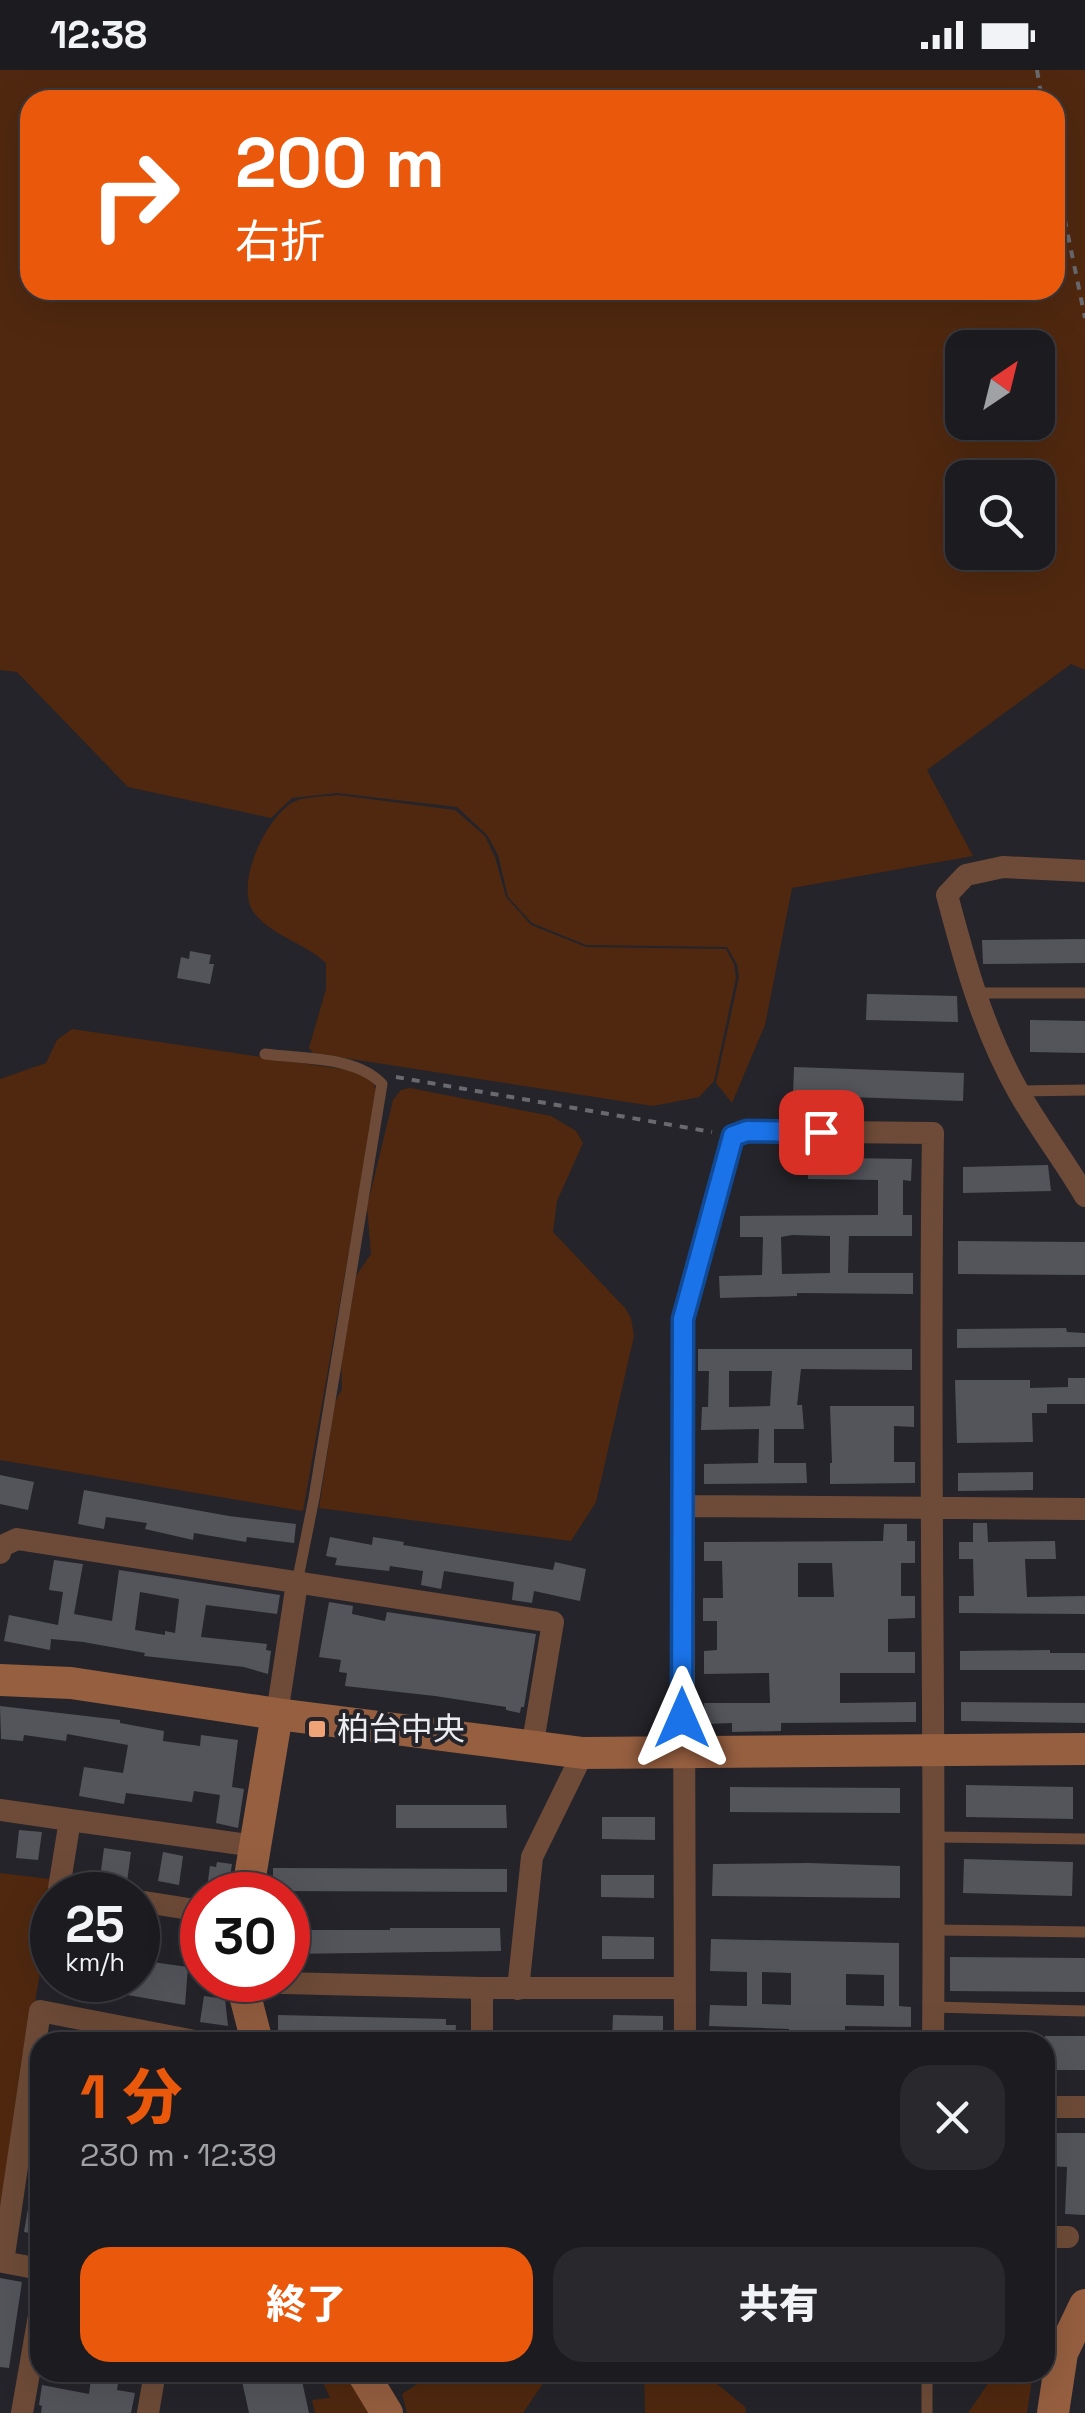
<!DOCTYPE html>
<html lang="ja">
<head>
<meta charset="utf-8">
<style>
	body { margin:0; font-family:"Space Grotesk","Noto Sans JP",sans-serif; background:#28282d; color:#f1f3f6; height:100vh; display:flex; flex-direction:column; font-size:38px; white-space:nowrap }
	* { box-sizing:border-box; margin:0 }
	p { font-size:32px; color:#a0a1a5 }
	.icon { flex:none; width:55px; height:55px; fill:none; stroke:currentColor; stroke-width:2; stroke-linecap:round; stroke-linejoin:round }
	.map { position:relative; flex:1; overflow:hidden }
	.sheet { position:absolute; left:30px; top:1962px; width:1025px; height:350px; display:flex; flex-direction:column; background:#1b1b20; border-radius:30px; box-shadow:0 10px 40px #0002,0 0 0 2px #39393e }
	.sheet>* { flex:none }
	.guide { position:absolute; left:20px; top:20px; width:1045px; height:210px; border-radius:30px; box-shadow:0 10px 40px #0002,0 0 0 2px #39393e; background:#ea580c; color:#fff; overflow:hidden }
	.needle { width:65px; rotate:35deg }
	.fabs { position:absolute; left:945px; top:260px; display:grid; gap:20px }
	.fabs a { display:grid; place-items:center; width:110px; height:110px; border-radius:20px; background:#1b1b20; box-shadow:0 10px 40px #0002,0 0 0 2px #39393e; font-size:50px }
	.speed { position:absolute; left:30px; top:1802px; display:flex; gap:20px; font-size:50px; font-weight:700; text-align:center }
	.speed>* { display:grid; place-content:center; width:130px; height:130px; border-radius:50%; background:#1b1b20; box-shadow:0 10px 40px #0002,0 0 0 2px #39393e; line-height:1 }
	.speed small { font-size:25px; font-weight:400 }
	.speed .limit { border:15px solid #d22; background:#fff; color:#111 }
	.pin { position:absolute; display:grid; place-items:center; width:85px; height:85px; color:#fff; margin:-42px; border-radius:20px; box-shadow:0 5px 15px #0006 }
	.me { position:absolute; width:110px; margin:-55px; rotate:0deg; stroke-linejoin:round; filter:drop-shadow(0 0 8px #0008) }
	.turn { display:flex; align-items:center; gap:35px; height:210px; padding:0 50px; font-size:45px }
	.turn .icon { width:130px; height:130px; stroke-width:2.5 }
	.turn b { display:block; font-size:70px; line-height:85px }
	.round { display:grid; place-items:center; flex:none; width:105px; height:105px; border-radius:30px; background:#28282d }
	.headline { display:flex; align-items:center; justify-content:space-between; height:170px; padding:0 50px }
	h1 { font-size:60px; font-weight:800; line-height:75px; color:#ea580c }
	.cta { display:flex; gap:20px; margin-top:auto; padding:20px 50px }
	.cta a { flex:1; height:115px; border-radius:30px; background:#ea580c; color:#fff; font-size:40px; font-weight:800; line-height:115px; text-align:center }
	.cta a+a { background:#28282d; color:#f1f3f6 }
	.status { display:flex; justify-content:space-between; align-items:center; height:70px; padding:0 50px; background:#1b1b20; direction:ltr }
	.status svg { height:28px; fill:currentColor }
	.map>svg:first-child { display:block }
	.green { fill:#50280f; fill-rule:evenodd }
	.building { fill:#54555b; fill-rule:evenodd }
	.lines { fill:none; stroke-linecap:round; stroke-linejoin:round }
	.path { stroke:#69696e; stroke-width:4; stroke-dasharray:8 8; stroke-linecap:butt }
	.lane { stroke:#6e4b38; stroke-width:11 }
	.street { stroke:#6e4b38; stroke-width:22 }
	.secondary { stroke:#965f40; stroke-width:32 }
	.route-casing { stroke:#114b97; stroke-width:25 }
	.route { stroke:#1a73e8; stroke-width:18 }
	.poi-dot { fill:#efa377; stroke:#24242a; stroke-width:4 }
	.labels { text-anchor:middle; stroke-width:8; stroke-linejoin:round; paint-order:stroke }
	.poi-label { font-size:32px; fill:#ebecef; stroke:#24242a; text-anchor:start }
</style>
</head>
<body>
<div class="status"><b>12:38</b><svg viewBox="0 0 49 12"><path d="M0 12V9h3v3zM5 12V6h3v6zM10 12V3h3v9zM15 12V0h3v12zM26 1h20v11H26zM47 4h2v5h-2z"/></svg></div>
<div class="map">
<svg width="1085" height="2343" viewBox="0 0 1085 2343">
	<rect width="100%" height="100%" fill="#24242a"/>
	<!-- green -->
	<path class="green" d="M0,0H1085V600L1071,594L927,700L973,786L792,818L765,955L732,1033L716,1013L739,907L737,894L727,877L586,875L532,853L508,827L498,785L487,765L457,737L337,723L292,728L271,748L128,717L17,602L0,600ZM1055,30V220H30V30ZM962,278H1038V352H962ZM962,408H1038V482H962Z
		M338,725L455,740L485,766L495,787L506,827L531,855L586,877L726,879L734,894L736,908L714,1011L699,1027L653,1036L313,983L309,978L326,919V893C305,873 274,867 255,844C233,817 265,749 292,733C303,726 325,727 338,725Z
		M72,959L355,1001C366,1005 373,1010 377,1022L303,1441L0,1390V1009L46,993L57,970Z
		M410,1018L551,1046L576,1061L583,1073L557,1131L553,1162L625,1238L631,1248L634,1266L596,1432L571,1471L319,1438L335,1332L342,1319L341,1292L356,1206L371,1184L367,1137L393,1030L401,1020Z
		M0,1803L50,1809L41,1897L0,2139Z
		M996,2302L1033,2303L1027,2343H968Z
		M319,2303H356L379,2343H315L312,2330L330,2328Z
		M434,2303V2302L550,2303L523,2343H407L402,2324Z
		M644,2303H704L745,2337L746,2343H645Z"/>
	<!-- building -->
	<path class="building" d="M1085,869V893L983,894L982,870Z
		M190,881L211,885L209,894H214L210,914L177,908L181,887L189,889Z
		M867,924L957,926L958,952L866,950Z
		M1030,950L1085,951V983L1030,982Z
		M794,997L964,1003L963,1031L793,1025Z
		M815,1077H840L841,1088L912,1089L911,1111L903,1110V1145H912V1166H849L848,1203H913V1224L797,1223V1226L720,1228L719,1206L762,1205L763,1167H740V1146L878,1145V1110L808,1109L809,1088H814ZM792,1165L830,1166V1203L782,1204L781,1167Z
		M1048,1095L1051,1121L963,1123V1097Z
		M958,1171L1085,1172V1205L958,1204Z
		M1066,1258L1067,1262L1085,1263V1277L957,1278V1259Z
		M698,1279H912V1300L801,1299L797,1335H802L804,1359H774V1393H806L807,1413L704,1414V1394L758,1393L759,1359L701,1360L702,1337H708L709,1301H698ZM729,1301H772L770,1336L729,1337Z
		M1068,1308H1085V1334H1047V1343H1032L1033,1372L957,1373L955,1310H1030V1318L1068,1317Z
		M830,1336H914V1357L894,1356V1392H915V1413L830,1414V1393H832Z
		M1033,1402V1420L958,1421V1403Z
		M0,1405L34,1412L28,1440L0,1434Z
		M84,1420L229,1446L296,1454L294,1473L247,1467L246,1472L194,1463L193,1470L145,1459L147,1453L106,1447L104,1459L78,1454Z
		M973,1453H987L988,1472L1055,1471L1056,1489H1025L1027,1527L1085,1526V1544L959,1543V1526H974L973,1489H959V1472H973Z
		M884,1454H907V1471H915V1493H901V1526H915V1548L888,1549V1582H915V1603H840V1633L916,1632V1652L781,1653V1661L732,1662V1653L705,1654L704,1633H770L769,1603L704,1604V1581L717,1580V1551H703V1528H723L722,1491H704V1472L883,1471ZM798,1493H832L834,1527H798Z
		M330,1467L372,1475L373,1467L404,1472L403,1475L553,1500L555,1492L586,1499L580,1531L534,1521L532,1533L512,1530L514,1512L444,1501L441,1519L421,1515L423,1501L390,1496L389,1501L335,1495L337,1488L326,1486Z
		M54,1490L83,1494L74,1544L112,1551L119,1500L280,1525L277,1544L206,1535L201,1567L267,1574L266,1580L271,1581L268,1604L244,1597L144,1586L145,1583L83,1572L51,1569L50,1580L4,1571L9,1545L58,1555L63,1522L49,1520ZM140,1522L179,1529L175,1563L165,1561V1565L135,1560Z
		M329,1532L353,1536L352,1544L385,1551L387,1542L536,1564L524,1637H521L520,1643L506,1640V1637L435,1626L345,1616L347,1603L339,1602L341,1590L319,1587Z
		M1050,1580V1583H1085V1600H960V1581Z
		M961,1632L1085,1633V1653L961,1651Z
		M0,1636L120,1650V1653L164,1661L163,1671L200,1676L201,1665L238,1670L232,1717L244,1719L238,1758L216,1753L220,1725L194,1721L192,1732L126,1723L124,1734L79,1726L84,1697L123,1703L128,1675L67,1664L66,1671L24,1665L23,1671L1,1669Z
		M966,1715L1073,1717V1749L966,1747Z
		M730,1717L900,1718V1743L730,1742Z
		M396,1735H506L507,1758H396Z
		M602,1747H655V1770L602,1769Z
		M19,1760L42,1762L38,1790L16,1788Z
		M104,1778L131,1782L127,1812L100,1808Z
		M163,1782L183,1786L179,1815L158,1811Z
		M964,1789L1073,1792L1072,1826L963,1823Z
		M217,1792L232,1794L228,1820L207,1818L210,1796L216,1797Z
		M809,1793L900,1796V1828L712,1826L713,1794Z
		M273,1798L507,1799V1822L273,1821Z
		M601,1805H654V1828L601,1827Z
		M390,1858H500L501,1881L288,1884V1860H390Z
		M602,1866L654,1867V1889H602Z
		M711,1869L899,1873V1936L911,1937V1957L845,1956V1972H789V1959L709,1956L710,1935L747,1936V1902L710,1901ZM762,1902L791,1903V1935L762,1934ZM846,1904L884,1905V1936L846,1935Z
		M950,1887L1085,1888V1922L950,1921Z
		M138,1890L188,1897L185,1935L93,1919V1910H138Z
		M204,1926L225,1929L228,1956L200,1952Z
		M278,1945L446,1949V1955H456L455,1972L278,1969Z
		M613,1945L663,1946V1969L612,1968Z
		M1045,1966H1085V2000H1045Z
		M1054,2063H1085V2145L1065,2144L1067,2097L1045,2096V2065L1054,2066Z
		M32,2115L40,2116V2165L24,2162Z
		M0,2208L22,2212L9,2298L0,2297Z
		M92,2302H120L117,2320L135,2323L131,2343H41L42,2336L39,2335L42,2315L89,2324Z
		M240,2302H300L309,2343H249Z"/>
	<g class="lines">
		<!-- path -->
		<path class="path" d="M1037,0L1042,30
			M1055,102L1085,248
			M396,1007L712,1062"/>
		<!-- lane -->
		<path class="lane" d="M973,923H1085
			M265,984C302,989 356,986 382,1014L314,1428L297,1513
			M1019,1021L1085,1020
			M935,1767L1085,1769
			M934,1860L1085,1862
			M934,1937L1085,1941
			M927,2343V2302"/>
		<!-- street -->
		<path class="street" d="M1085,801L1003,797L966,805L947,825C965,893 983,959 1018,1021C1038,1057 1064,1090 1085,1126
			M681,1436L1085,1439
			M0,1483L2,1476L17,1469L553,1552L532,1678
			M277,1644L297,1513
			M0,1740L70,1750
			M101,1825L59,1818L70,1750L255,1776
			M138,1831L202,1841
			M241,1912L482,1918H683
			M482,1918V1972
			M518,1919L532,1787L583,1683
			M685,1972L683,1249L733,1066L747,1061L933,1063C928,1366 936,1669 933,1972
			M1045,2037H1085
			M1045,2167H1068
			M40,2199L3,2192L40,1941L200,1972
			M22,2343L40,2240
			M148,2343L155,2302"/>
		<!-- secondary -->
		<path class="secondary" d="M0,1610L71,1613L277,1644L583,1683L1085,1679
			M247,1825L277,1644
			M241,1910L257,1972
			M362,2302L387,2343
			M1053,2343L1062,2283L1085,2235"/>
	</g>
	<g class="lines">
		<defs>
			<path id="route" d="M682,1648L683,1249L733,1066L747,1061L821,1062"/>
		</defs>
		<!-- route casing -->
		<use href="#route" class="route-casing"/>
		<!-- route -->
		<use href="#route" class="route"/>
	</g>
	<!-- markers -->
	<rect class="poi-dot" x="307" y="1649" width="20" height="20" rx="5"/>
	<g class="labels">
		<!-- poi labels -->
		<g class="poi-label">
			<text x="337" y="1670">柏台中央</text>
		</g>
	</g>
</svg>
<div class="fabs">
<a><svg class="needle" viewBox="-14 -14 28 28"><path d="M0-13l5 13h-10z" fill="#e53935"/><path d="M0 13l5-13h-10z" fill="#a0a1a5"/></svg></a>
<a><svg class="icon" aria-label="search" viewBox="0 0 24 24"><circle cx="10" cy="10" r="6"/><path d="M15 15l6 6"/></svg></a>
</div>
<div class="speed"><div>25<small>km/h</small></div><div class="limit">30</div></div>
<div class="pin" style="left:821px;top:1062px;background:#d93025"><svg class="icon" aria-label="arrive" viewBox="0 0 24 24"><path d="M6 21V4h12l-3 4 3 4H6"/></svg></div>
<svg class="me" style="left:682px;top:1648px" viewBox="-20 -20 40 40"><path d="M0-17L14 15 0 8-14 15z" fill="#1a73e8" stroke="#fff" stroke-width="4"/></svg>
<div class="guide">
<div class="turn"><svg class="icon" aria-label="right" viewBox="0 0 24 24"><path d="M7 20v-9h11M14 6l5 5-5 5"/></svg><div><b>200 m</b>右折</div></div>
</div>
<section class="sheet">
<div class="headline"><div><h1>1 分</h1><p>230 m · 12:39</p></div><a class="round"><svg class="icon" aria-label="close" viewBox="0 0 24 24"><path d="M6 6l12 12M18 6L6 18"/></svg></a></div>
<div class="cta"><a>終了</a><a>共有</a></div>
</section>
</div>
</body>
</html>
